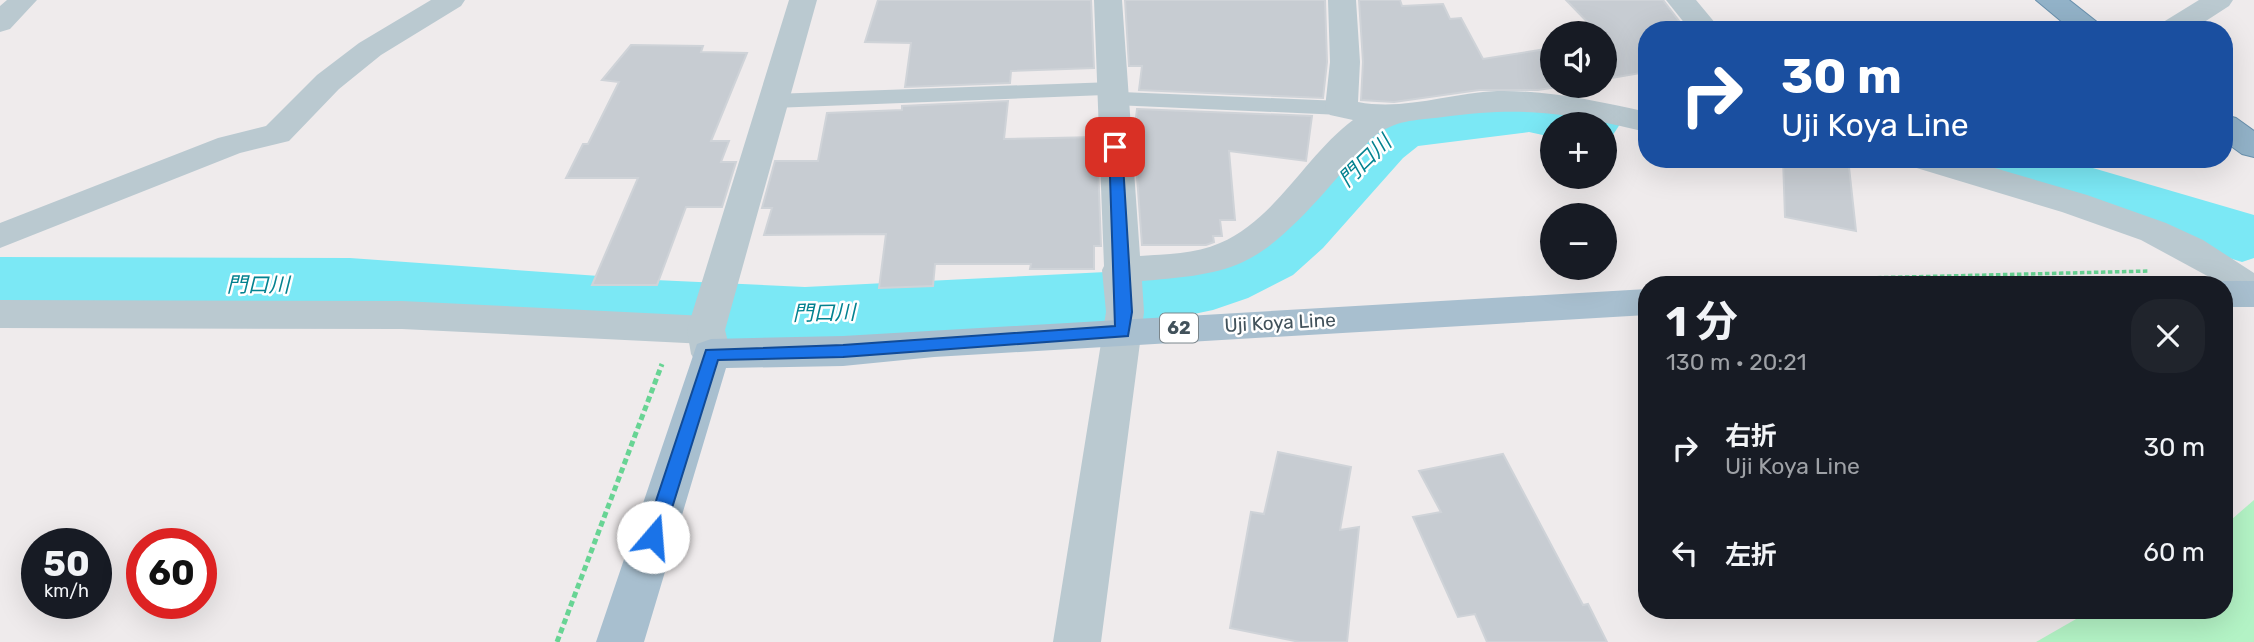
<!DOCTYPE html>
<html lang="ja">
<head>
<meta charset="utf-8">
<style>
	body { margin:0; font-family:Rubik,"Noto Sans JP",sans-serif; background:#20242c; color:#f1f3f6; height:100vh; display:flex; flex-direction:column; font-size:26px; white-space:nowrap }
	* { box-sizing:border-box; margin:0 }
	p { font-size:23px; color:#9ea1a6 }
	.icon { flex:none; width:38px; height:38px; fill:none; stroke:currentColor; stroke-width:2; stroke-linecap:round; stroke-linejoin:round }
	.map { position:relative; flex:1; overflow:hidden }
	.side { position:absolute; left:1638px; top:276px; width:595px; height:343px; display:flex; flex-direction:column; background:#171b24; border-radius:28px; box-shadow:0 7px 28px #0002 }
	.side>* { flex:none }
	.guide { position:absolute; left:1638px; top:21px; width:595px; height:147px; border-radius:28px; box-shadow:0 7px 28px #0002; background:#1a4fa0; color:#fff; overflow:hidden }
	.controls { position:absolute; left:1540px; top:21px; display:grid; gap:14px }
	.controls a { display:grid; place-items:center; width:77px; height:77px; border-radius:50%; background:#171b24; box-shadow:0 7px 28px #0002; font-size:35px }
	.speed { position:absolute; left:21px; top:528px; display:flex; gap:14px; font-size:35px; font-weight:700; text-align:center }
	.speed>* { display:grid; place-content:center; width:91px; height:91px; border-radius:50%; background:#171b24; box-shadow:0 7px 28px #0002; line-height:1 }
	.speed small { font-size:18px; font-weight:400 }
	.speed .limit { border:10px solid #d22; background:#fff; color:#111 }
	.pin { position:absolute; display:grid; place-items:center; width:60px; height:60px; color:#fff; margin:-30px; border-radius:14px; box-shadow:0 4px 10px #0006 }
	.me { position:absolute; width:77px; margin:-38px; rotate:18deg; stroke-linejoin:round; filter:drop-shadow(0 0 5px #0008) }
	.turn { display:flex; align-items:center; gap:24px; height:147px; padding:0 28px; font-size:32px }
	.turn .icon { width:91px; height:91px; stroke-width:2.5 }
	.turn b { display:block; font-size:49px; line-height:60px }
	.round { display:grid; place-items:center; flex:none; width:74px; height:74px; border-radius:28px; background:#20242c }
	.headline { display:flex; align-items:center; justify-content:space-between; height:119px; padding:0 28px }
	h1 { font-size:42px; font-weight:700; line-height:52px }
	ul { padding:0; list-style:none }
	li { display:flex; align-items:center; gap:21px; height:105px; padding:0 28px }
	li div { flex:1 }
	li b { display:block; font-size:26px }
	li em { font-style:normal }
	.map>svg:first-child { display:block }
	.green { fill:#b3f3c5 }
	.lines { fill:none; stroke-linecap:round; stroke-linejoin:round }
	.river { fill:#7be8f5; fill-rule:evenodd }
	.building { fill:#c7ccd2; stroke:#cfd3d8; stroke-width:2 }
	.trunk-casing { stroke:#6990ad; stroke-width:2 }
	.path-far1 { stroke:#68d494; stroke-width:3.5; stroke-dasharray:4.5 2.5; stroke-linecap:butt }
	.path { stroke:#68d494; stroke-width:5; stroke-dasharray:6 3.5; stroke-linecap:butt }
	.service { fill:#bac9d0; fill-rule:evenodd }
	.minor { fill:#bac9d0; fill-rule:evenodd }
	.tertiary { fill:#bac9d0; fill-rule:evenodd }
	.primary { fill:#a8bfcf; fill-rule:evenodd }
	.trunk { fill:#92b2c8; fill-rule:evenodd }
	.route { fill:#1a73e8; stroke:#114b97; stroke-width:2 }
	.labels { text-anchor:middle; stroke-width:5; stroke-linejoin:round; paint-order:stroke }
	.shield { fill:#fff; stroke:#7b868c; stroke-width:2 }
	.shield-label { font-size:18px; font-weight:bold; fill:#42525b }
	.street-label { font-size:19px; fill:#42525b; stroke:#fff }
	.water-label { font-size:21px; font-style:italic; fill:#038290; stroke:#fff }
</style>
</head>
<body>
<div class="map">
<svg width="2254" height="642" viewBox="0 0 2254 642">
	<rect width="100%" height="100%" fill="#efebec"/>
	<!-- green -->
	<path class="green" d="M2254,500V642H2036L2090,611H2224V526Z"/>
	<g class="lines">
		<!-- river -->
		<path class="river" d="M1529,92L1611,110L1620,124L1611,138L1605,140V124H1552V137L1529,132L1418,146L1403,158L1323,248L1293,275L1248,298L1213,310L1146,324L805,343L655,336L350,312L0,311V257L350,258L655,280L805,287L1146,270L1180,265L1241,239L1271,214L1355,128L1375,114L1399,108Z
			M1950,159H2062L2254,215V258L2242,262L2216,254L1960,174Z"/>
	</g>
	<!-- building -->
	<path class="building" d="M878,0H1091L1094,68L1011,71L1010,83L905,87L911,43L865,42Z
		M1125,0H1325L1327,62L1323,98L1139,90L1142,66H1129Z
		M1359,0H1400L1402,6L1443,4L1450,19L1461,18L1483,59L1552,48V86H1564L1538,90H1479L1394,102L1361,100L1363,62Z
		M1566,0H1663L1686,30H1647V72L1605,79V33H1598Z
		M631,45L703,46L701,52L747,53L711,141H729L721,162H736L722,207H686L657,285H592L638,178H566L583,144H588L619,82L602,80Z
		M1008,101L1004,139L1097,137L1101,246H1094V269H1030L1031,264H935L933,286L879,288L886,234L764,235L772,208H762L775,161H818L827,113L902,110V106Z
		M1137,109L1312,116L1306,161L1229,151L1235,220H1220L1222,236H1213L1214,242L1206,245H1142L1134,135Z
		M1783,159H1809L1849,167L1856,231L1785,217Z
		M1278,452L1351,467L1340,530L1359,527L1347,642H1300L1230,628L1251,512L1264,514Z
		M1503,454L1583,605L1588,604L1607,642H1487L1475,614L1458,617L1413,517L1441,512L1419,471Z"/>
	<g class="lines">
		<defs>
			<path id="trunk" d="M2036,0H2069L2107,30H2072Z
				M2224,115L2236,118L2254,131V157L2242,154L2224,141Z"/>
		</defs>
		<!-- trunk casing -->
		<use href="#trunk" class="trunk-casing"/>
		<!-- path-far1 -->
		<path class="path-far1" d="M1744,281L2149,271"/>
		<!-- path -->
		<path class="path" d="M1667,283L1814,279
			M557,642L662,364"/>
		<!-- service -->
		<path class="service" d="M1113,82L1121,83L1124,88L1121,92L1341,101L1352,108L1341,115L1114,105L1106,103L1103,98L1105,95L773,108L762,101L773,94Z"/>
		<!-- minor -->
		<path class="minor" d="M7,0H37L10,29L0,32V6Z
			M431,0H465L461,6L381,55L339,89L289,141L240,153L0,248V223L218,138L266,126L317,75L359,43Z
			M1094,0H1122L1140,256C1166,254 1195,254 1220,243C1276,219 1306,155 1353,120L1330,115L1325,108L1330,62L1328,0H1356L1360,62L1358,102C1404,111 1450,93 1497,91C1549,90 1597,101 1647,112V132C1567,113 1525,106 1443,117C1412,121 1397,119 1372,138C1337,176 1289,241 1243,262C1213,276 1175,278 1142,281L1144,312L1101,642H1053L1106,312L1102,270L1104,266Z
			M1666,0H1696L1721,30H1690Z
			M2199,0H2233L2229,6L2192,30H2156L2160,24Z
			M1905,159H1964L2087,195L2166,223L2203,240L2254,273V305L2241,301L2224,285L2141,240L2062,212L1910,166Z
			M0,300L402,301L706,316L720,320L725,330L720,340L706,344L402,329L0,328Z"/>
		<!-- tertiary -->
		<path class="tertiary" d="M789,0H817L725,330L731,354L725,364L711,369L697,364L691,354L687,330Z"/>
		<!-- primary -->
		<path class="primary" d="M2224,281H2254V307H2224V285H2210Z
			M1647,289V315L934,357L843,366L726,368L644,642H596L697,344L711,339L843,336Z"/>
		<!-- trunk -->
		<use href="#trunk" class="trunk"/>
	</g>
	<!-- route -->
	<path class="route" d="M1115,143L1122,147L1132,312L1128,336L843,357L718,360L663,537L660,543H647L644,537L706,350L843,345L1115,326L1109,147Z"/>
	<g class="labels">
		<!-- shield labels -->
		<rect class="shield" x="1160" y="313.5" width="38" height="29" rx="5"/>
		<g class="shield-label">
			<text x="1179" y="334">62</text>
		</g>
		<!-- street labels -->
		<g class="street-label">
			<text transform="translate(1280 322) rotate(-3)" y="7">Uji Koya Line</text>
		</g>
		<!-- water labels -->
		<g class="water-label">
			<text transform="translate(1365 161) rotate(-44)" y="7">門口川</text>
			<text x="258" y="292">門口川</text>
			<text transform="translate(824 313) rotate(-1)" y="7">門口川</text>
		</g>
	</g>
</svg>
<div class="controls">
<a><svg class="icon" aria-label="sound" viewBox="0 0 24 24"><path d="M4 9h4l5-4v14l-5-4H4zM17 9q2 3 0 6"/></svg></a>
<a>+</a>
<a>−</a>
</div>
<div class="speed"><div>50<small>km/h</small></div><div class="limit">60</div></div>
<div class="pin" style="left:1115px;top:147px;background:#d93025"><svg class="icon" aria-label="arrive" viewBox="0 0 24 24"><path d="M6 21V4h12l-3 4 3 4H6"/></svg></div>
<svg class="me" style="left:653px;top:537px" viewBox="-20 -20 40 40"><circle r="19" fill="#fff"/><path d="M0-13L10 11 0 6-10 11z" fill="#1a73e8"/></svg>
<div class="guide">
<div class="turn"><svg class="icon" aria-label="right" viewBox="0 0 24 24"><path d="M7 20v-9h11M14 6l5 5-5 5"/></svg><div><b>30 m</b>Uji Koya Line</div></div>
</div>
<section class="side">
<div class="headline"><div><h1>1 分</h1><p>130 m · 20:21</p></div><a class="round"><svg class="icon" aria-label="close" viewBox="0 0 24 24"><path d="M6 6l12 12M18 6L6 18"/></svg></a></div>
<ul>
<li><svg class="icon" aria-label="right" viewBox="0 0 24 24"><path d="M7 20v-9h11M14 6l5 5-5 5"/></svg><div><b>右折</b><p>Uji Koya Line</p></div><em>30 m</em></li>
<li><svg class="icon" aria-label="left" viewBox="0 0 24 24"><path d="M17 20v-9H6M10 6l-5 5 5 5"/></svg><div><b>左折</b></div><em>60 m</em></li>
</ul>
</section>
</div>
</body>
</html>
